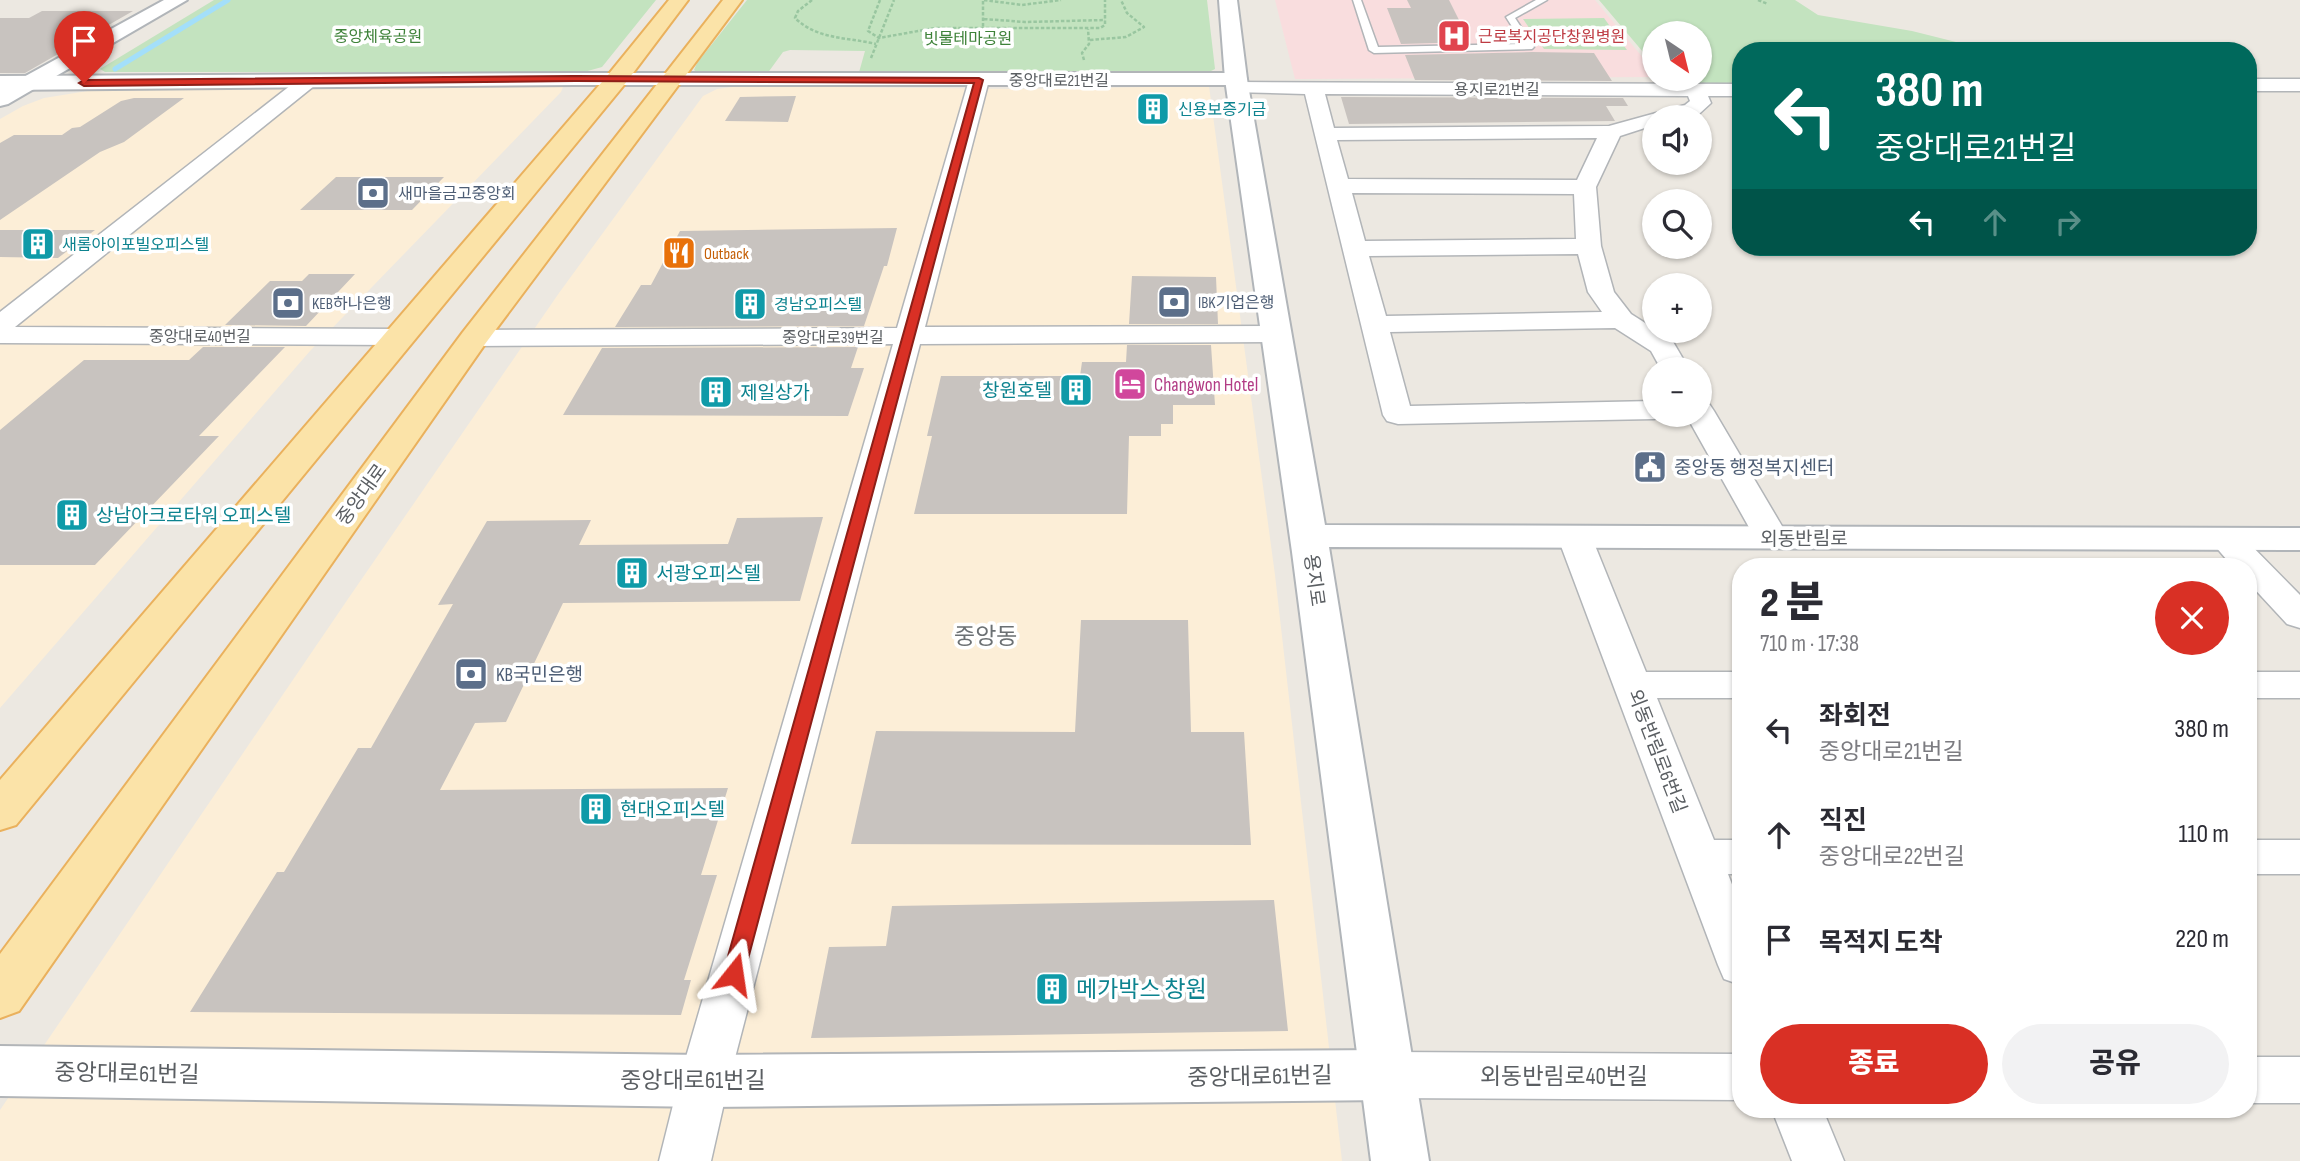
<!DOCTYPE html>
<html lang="ko">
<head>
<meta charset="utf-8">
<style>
	body { margin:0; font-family:"Sofia Sans Condensed","Noto Sans KR",sans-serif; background:#f2f2f3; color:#2b2b33; height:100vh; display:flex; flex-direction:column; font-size:26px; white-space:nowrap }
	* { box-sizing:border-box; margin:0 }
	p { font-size:23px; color:#7c7c81 }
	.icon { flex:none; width:38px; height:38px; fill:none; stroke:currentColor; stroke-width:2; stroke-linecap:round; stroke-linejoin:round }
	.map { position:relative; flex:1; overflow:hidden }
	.panel { position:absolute; left:1732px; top:558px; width:525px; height:560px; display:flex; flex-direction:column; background:#fff; border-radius:28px; box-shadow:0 2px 5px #0004 }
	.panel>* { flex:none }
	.banner { position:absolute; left:1732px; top:42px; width:525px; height:214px; border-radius:28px; box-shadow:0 2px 5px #0004; background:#00695c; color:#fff; overflow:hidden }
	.needle { width:46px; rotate:145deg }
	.buttons { position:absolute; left:1642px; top:21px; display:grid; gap:14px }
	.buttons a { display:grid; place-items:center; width:70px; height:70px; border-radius:50%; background:#fff; box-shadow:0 2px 5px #0004; font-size:35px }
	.pin { position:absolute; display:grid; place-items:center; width:60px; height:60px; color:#fff; margin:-72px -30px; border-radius:50% 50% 50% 0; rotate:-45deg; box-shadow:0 0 7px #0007 }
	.pin .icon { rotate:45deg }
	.me { position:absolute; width:77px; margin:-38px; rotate:15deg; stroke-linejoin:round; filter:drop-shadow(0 0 5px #0008) }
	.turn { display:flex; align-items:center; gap:24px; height:147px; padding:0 28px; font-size:32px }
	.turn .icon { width:91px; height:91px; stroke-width:2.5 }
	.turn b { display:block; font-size:49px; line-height:60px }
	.lanes { display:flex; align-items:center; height:66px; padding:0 28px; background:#0003; justify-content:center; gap:35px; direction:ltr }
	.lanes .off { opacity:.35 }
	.round { display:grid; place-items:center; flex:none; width:74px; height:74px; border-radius:37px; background:#f2f2f3 }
	.summary { display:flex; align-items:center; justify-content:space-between; height:119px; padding:0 28px }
	h1 { font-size:42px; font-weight:800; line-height:52px }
	.button { display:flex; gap:14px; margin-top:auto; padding:14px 28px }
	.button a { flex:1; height:80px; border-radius:42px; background:#d93025; color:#fff; font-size:28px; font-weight:800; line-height:80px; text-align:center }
	.button a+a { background:#f2f2f3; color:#2b2b33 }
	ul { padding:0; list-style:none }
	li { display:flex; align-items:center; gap:21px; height:105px; padding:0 28px }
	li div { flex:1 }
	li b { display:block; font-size:26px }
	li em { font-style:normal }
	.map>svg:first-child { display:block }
	.commercial { fill:#fceed7 }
	.medical { fill:#f9ddde }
	.green { fill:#c3e3bf }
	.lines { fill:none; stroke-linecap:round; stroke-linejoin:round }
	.stream { stroke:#a3dffa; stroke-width:5 }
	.building { fill:#c8c3bf }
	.service-casing { stroke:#b2b5b8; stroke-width:3 }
	.minor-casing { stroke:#b2b5b8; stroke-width:3 }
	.tertiary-casing { stroke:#b2b5b8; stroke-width:4 }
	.secondary-casing { stroke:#b1b5b9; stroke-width:4 }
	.primary-casing { stroke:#eab15d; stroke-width:4 }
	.path { stroke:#99c6a0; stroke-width:2.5; stroke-dasharray:3.5 2; stroke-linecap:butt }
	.service { fill:#fff; fill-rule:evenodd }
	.minor { fill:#fff; fill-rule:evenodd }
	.tertiary { fill:#fff; fill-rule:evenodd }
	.secondary { fill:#fff; fill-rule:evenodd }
	.primary { fill:#fbe3a8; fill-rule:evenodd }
	.route { fill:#d93025; stroke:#8d1f18; stroke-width:2 }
	.labels { text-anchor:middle; stroke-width:7; stroke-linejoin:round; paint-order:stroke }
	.far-park-label { font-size:16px; fill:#3e8239; stroke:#fff }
	.far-health-label { font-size:16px; fill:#be3a42; stroke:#fff; text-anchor:start }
	.far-street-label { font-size:16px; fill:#5a5e62; stroke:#fff }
	.far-culture-label { font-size:16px; fill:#0d838f; stroke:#fff; text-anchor:start }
	.far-service-label { font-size:16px; fill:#4e5e75; stroke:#fff; text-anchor:start }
	.far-food-label { font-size:16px; fill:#c56008; stroke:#fff; text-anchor:start }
	.hotel-label { font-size:19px; fill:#b23c85; stroke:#fff; text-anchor:start }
	.culture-label { font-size:19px; fill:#0d838f; stroke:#fff; text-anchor:start }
	.service-label { font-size:19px; fill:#4e5e75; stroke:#fff; text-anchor:start }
	.street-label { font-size:19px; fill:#5a5e62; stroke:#fff }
	.quarter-label { font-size:23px; fill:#6b7073; stroke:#fff }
	.near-culture-label { font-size:23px; fill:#0d838f; stroke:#fff; text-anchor:start }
	.near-street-label { font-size:23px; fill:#5a5e62; stroke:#fff }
</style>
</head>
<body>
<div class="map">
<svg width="2300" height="1161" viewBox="0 0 2300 1161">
	<rect width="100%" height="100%" fill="#ece8e1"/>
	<!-- commercial -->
	<path class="commercial" d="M549,85L563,87L561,92L310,351L0,708V119L23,106L44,98L100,89Z
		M740,86L1022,89L1209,86L1275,575L1342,1161H0V1110L350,596L559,293L703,96L717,89Z"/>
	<!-- medical -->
	<path class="medical" d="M1275,0H1595L1654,71V77L1295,79Z"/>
	<!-- green -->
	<path class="green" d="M214,0H656L602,67L584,72H105L100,69Z
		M747,0H1207L1215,69L1205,74L858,76L865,51L790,50L783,52L767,74H699L694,70L697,63Z
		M1599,0H1795L1818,15L1912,31L1992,51H1741V88H1699L1665,79H1699V33H1654V65Z
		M1604,18L1627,50L1544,49L1523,19Z"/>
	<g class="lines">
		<!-- stream -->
		<path class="stream" d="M115,69L228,0"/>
	</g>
	<!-- building -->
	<path class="building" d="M1407,0H1449L1470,42L1401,44L1387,8H1411Z
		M42,11H133L25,73H0V18H29Z
		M1532,52L1594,53L1612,81L1415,80L1405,55Z
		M796,96L788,122L725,121L740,97Z
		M1341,97L1623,98L1628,106H1606L1615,121L1349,124Z
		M134,98H184L124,142L100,152L0,220V143L14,135H62L72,128L80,127L121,101Z
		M336,177H444L412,210H300Z
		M897,228L887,266H884L864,326L615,327L641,285H651L680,231Z
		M0,230H95L58,258L0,257Z
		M309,274H355L306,326L225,325L270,281H302Z
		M1132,276L1216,277L1218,324H1129Z
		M1127,345H1211L1215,405H1173V424H1161V436H1129L1127,514H914L932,436H927L941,376H1080L1082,362H1126Z
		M203,347H285L199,436H219L95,565H0V430L84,360H189Z
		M858,347L851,368H864L848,416L563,415L602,348Z
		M823,517L800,601L563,603L506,722L475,723L440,790L728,788L701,875H717L684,980H691L681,1015L190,1012L277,872H284L358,748H371L453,604L438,605L487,521L591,520L579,545L728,544L737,518Z
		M1081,620H1188L1191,732H1244L1251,845L851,844L876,731L1075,732Z
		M1274,900L1288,1031L811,1038L829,947L886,946L892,906Z"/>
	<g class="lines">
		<defs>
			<path id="service" d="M1353,0H1361L1378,47L1523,44L1506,17L1536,0H1547L1515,18L1534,47L1532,49L1374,53L1369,50Z"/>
			<path id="minor" d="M979,74L989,80L925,327L1276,326L1286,328L1290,334L1286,340L1276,342L920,344L729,1081L711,1161H659L679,1081L893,344L474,346L464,344L460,338L464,332L474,330L897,328L969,80Z
				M307,76L314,78L317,82L314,86L15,327L400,329L410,331L414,337L410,343L400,345L0,343V312L300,78Z
				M2249,79H2300V91H2249Z
				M1238,82L1741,84V96H1708L1711,103L1699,114L1654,117V125L1620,136L1596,187L1601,246L1614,292L1631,314L1672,340L1689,369H1661L1651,351L1615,328L1390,332L1410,406L1654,401V415L1665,416L1654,419L1398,424L1387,421L1383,415L1305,94L1231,92L1228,88L1231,84ZM1325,94L1688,96L1690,101L1685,105L1609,126L1334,128ZM1597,138L1577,180L1348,179L1337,140ZM1352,193L1574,194L1576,239L1365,241ZM1578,254L1588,292L1602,312L1386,316L1369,256Z
				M1699,402L1710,405L1714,411L1789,538L1784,545L1772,548L1760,545L1755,538L1686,415H1699Z
				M1575,528L1587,531L1592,538L1646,672H1741V698H1657L1714,840H1741V874H1728L1741,908V985L1724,979L1718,965L1558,538L1563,531Z
				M2226,529L2238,532L2300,595V628L2287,624L2249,583V567H2233L2209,539L2214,532Z
				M2249,672H2300V698H2249Z
				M2249,840H2300V874H2249Z
				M1387,1052L1741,1054V1100L1387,1098L1369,1091L1362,1075L1369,1059Z
				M2249,1057H2300V1103H2249Z
				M1772,1110H1823L1844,1161H1792Z"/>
			<path id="tertiary" d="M575,73H1236L1244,74L1247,79L1244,84L1236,85H575L0,90V76Z
				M0,1046L704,1055L1387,1050L1406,1057L1415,1075L1406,1093L1387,1100L704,1107L0,1096Z"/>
			<path id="secondary" d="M164,0H187L8,104L0,106V90Z
				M1219,0H1237L1247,79L1325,525L2300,528V550L1329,547L1429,1161H1371L1292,552L1225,79Z"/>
			<path id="primary" d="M669,0H688L624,85L16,825L0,830V780L608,75Z
				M723,0H742L485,344L19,1011L0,1018V954L463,332Z"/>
		</defs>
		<!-- service casing -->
		<use href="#service" class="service-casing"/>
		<!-- minor casing -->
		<use href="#minor" class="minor-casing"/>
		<!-- tertiary casing -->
		<use href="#tertiary" class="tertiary-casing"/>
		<!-- secondary casing -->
		<use href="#secondary" class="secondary-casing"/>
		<!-- primary casing -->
		<use href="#primary" class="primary-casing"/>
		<!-- path -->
		<path class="path" d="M812,0L798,11L795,18C818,40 847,37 876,44
			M880,0L868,31L879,38L935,28H1100L1105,25V0
			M984,0L1022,5L1061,0
			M1758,0L1768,4
			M983,1V28
			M984,19L1025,22L1105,20
			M1090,40L1126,37L1144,27L1127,13L1121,0
			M871,58L894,0
			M1084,60L1082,53L1089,44L1088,29"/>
		<!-- service -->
		<use href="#service" class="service"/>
		<!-- minor -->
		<use href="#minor" class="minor"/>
		<!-- tertiary -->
		<use href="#tertiary" class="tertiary"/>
		<!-- secondary -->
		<use href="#secondary" class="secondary"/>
		<!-- primary -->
		<use href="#primary" class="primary"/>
	</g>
	<!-- route -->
	<path class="route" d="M575,76L979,78L983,80L744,974L741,981L734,984L726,981L723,974L974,83L575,81L84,86L79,83L84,80Z"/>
	<!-- icons -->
	<defs>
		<symbol id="hospital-square" viewBox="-11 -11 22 22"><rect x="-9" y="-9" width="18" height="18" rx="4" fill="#e0444e" stroke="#fff"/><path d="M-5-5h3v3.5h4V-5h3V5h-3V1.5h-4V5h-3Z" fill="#fff"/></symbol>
		<symbol id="building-square" viewBox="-11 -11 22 22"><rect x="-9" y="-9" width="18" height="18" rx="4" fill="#0f9aa8" stroke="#fff"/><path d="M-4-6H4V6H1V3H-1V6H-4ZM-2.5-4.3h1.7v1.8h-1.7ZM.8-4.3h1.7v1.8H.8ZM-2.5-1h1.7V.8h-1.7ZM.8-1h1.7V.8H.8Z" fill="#fff"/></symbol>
		<symbol id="bank-square" viewBox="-11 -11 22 22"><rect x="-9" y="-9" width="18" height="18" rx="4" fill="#5c6f8a" stroke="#fff"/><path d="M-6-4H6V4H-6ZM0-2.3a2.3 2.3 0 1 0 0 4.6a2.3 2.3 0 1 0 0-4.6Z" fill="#fff"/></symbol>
		<symbol id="restaurant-square" viewBox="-11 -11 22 22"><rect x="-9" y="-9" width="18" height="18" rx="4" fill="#e8710a" stroke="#fff"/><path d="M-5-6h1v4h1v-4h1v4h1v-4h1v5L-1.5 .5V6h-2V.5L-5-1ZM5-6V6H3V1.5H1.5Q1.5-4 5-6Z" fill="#fff"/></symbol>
		<symbol id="hotel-square" viewBox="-11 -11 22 22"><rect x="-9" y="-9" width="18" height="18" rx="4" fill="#d1479c" stroke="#fff"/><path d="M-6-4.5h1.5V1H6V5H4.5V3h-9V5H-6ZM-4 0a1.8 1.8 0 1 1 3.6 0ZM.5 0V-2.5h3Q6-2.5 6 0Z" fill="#fff"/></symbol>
		<symbol id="civic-square" viewBox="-11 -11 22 22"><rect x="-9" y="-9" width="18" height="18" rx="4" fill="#5c6f8a" stroke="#fff"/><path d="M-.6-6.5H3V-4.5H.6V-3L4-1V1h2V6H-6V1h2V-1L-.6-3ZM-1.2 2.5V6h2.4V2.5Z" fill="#fff"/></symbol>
	</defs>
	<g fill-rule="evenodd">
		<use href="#hospital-square" x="1435" y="17" width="38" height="38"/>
		<use href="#building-square" x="1134" y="90" width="38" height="38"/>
		<use href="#bank-square" x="354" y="174" width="38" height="38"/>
		<use href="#building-square" x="19" y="225" width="38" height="38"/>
		<use href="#restaurant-square" x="660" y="234" width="38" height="38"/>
		<use href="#bank-square" x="1155" y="283" width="38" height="38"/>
		<use href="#bank-square" x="269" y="284" width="38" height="38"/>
		<use href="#building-square" x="731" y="285" width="38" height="38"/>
		<use href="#hotel-square" x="1111" y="365" width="38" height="38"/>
		<use href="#building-square" x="1057" y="371" width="38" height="38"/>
		<use href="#building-square" x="697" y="373" width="38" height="38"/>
		<use href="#civic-square" x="1631" y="448" width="38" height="38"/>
		<use href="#building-square" x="53" y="496" width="38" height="38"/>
		<use href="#building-square" x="613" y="554" width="38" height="38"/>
		<use href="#bank-square" x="452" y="655" width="38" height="38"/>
		<use href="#building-square" x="577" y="790" width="38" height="38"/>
		<use href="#building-square" x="1033" y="970" width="38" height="38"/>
	</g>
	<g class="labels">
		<!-- far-park labels -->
		<g class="far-park-label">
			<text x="378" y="42">중앙체육공원</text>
			<text x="968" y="44">빗물테마공원</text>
		</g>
		<!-- far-health labels -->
		<g class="far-health-label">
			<text x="1478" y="42">근로복지공단창원병원</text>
		</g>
		<!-- far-street labels -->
		<g class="far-street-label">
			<text x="1059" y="86">중앙대로21번길</text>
			<text x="1497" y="95">용지로21번길</text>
			<text x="200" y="342">중앙대로40번길</text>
			<text x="833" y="343">중앙대로39번길</text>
		</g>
		<!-- far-culture labels -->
		<g class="far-culture-label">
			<text x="1178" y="115">신용보증기금</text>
			<text x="62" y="250">새롬아이포빌오피스텔</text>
			<text x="774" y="310">경남오피스텔</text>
		</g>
		<!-- far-service labels -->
		<g class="far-service-label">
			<text x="398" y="199">새마을금고중앙회</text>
			<text x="1198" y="308">IBK기업은행</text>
			<text x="312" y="309">KEB하나은행</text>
		</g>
		<!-- far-food labels -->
		<g class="far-food-label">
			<text x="704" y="259">Outback</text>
		</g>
		<!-- hotel labels -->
		<g class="hotel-label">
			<text x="1154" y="391">Changwon Hotel</text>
		</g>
		<!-- culture labels -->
		<g class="culture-label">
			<text x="1052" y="397" text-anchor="end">창원호텔</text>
			<text x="740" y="399">제일상가</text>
			<text x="96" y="522">상남아크로타워 오피스텔</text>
			<text x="656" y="580">서광오피스텔</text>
			<text x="620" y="816">현대오피스텔</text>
		</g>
		<!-- service labels -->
		<g class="service-label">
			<text x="1674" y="474">중앙동 행정복지센터</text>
			<text x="496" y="681">KB국민은행</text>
		</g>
		<!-- street labels -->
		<g class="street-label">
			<text transform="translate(361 494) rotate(-54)" y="7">중앙대로</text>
			<text x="1804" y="545">외동반림로</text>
			<text transform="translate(1315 580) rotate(82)" y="7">용지로</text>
			<text transform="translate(1658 751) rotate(69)" y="7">외동반림로6번길</text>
		</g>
		<!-- quarter labels -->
		<g class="quarter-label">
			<text x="986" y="644">중앙동</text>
		</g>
		<!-- near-culture labels -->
		<g class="near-culture-label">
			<text x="1076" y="997">메가박스 창원</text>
		</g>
		<!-- near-street labels -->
		<g class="near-street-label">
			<text transform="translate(127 1073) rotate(1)" y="8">중앙대로61번길</text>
			<text transform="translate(1260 1076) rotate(-1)" y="8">중앙대로61번길</text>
			<text x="1564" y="1084">외동반림로40번길</text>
			<text x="693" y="1088">중앙대로61번길</text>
		</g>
	</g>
</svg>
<div class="buttons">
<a><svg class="needle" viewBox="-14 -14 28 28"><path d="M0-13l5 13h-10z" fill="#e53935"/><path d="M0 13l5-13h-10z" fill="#7c7c81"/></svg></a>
<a><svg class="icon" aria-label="sound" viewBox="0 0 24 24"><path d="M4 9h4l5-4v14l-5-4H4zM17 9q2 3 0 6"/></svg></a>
<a><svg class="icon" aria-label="search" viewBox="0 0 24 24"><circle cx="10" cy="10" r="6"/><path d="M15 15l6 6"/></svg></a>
<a>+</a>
<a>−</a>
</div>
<div class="pin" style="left:84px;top:83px;background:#d93025"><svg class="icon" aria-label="arrive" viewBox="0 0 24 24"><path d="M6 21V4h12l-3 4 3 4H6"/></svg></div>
<svg class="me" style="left:734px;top:974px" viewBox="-20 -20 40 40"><path d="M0-17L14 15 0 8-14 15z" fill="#d93025" stroke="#fff" stroke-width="4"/></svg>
<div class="banner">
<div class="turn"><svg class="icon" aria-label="left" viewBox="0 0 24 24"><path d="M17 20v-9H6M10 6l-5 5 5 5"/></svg><div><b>380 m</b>중앙대로21번길</div></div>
<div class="lanes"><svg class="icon" aria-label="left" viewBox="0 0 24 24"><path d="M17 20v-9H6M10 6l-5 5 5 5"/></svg><svg class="icon off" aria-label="ahead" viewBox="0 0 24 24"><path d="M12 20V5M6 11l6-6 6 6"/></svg><svg class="icon off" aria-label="right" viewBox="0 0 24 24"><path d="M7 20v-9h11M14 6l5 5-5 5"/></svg></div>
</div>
<section class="panel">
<div class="summary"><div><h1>2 분</h1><p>710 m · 17:38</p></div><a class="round" style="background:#d93025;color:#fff"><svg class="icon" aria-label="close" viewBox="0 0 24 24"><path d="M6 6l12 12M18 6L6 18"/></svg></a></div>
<ul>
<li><svg class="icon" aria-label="left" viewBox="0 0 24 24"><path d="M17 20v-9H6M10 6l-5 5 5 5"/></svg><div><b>좌회전</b><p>중앙대로21번길</p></div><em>380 m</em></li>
<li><svg class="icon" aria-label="ahead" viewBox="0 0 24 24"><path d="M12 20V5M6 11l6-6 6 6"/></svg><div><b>직진</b><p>중앙대로22번길</p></div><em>110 m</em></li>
<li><svg class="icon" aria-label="arrive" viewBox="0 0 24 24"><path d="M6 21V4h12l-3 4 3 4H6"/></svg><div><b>목적지 도착</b></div><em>220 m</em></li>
</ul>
<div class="button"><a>종료</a><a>공유</a></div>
</section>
</div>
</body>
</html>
